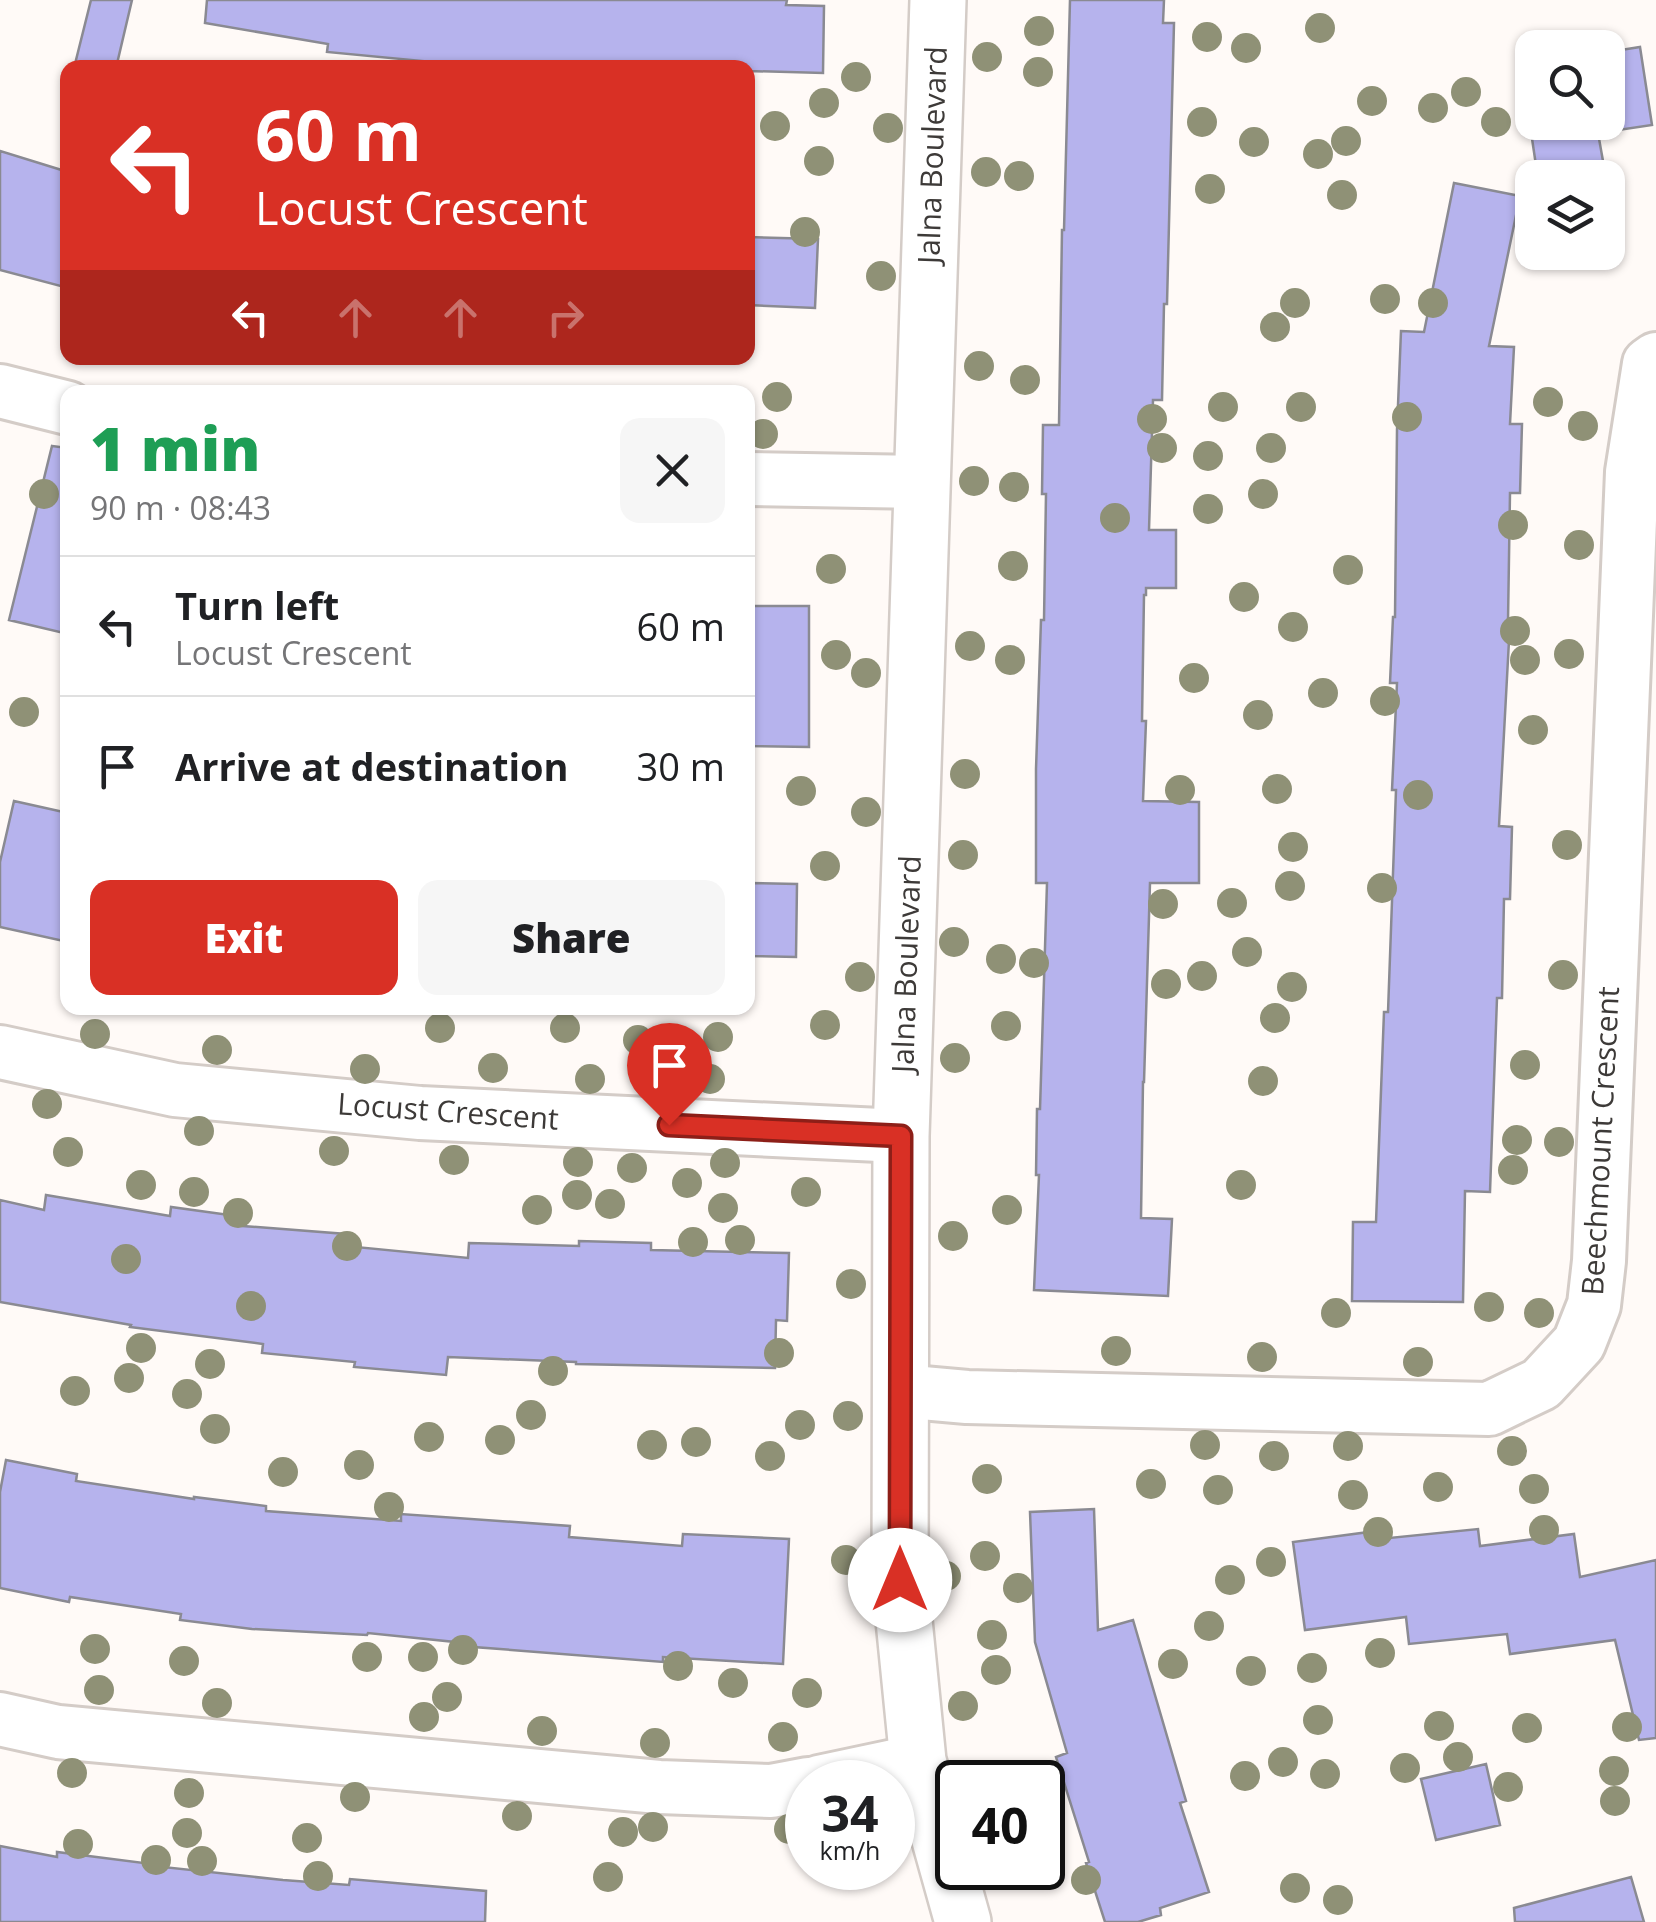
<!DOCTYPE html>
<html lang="en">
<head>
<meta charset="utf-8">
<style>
	body { margin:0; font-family:"Open Sans",sans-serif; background:#f6f6f6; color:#202124; height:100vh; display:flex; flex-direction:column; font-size:38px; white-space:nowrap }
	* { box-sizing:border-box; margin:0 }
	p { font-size:32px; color:#757577 }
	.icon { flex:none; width:55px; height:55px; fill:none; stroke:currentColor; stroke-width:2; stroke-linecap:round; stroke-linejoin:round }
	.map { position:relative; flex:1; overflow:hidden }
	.details { position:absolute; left:60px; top:385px; width:695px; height:630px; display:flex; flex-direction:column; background:#fff; border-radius:20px; box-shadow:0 2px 8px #0004 }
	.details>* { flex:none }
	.hud { position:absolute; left:60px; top:60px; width:695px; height:305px; border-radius:20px; box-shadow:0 2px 8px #0004; background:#d93025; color:#fff; overflow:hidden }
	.fabs { position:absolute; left:1515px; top:30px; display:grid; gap:20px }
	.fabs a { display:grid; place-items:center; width:110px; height:110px; border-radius:20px; background:#fff; box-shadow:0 2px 8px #0004; font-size:50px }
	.speed { position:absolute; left:785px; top:1760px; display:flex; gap:20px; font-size:50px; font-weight:700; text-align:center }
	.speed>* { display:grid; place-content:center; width:130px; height:130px; border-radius:50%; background:#fff; box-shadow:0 2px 8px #0004; line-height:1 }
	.speed small { font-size:25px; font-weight:400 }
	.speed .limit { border:5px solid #111; border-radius:15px; background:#fff; color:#111 }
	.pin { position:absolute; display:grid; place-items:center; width:85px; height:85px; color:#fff; margin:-102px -42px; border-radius:50% 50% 50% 0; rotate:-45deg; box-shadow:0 0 10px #0007 }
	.pin .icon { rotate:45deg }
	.me { position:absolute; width:110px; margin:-55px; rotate:0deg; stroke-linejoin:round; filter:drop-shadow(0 0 8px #0008) }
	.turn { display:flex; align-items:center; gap:35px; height:210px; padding:0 30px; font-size:45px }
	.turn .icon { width:130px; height:130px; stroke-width:2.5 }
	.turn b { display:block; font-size:70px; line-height:85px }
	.lanes { display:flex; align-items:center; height:95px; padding:0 30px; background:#0003; justify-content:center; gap:50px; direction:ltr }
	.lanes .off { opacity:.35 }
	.round { display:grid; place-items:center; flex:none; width:105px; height:105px; border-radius:20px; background:#f6f6f6 }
	.summary { display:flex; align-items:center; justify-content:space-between; height:170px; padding:0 30px }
	h1 { font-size:60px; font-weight:800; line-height:75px; color:#1e9e55 }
	.primary-button { display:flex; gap:20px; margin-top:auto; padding:20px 30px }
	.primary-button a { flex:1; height:115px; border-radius:20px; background:#d93025; color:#fff; font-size:40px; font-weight:800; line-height:115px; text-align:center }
	.primary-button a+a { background:#f6f6f6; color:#202124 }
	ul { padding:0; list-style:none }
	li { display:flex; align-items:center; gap:30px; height:140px; padding:0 30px; border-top:2px solid #e0e0e0 }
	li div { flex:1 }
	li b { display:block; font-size:38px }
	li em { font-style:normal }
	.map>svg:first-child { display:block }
	.building { fill:#b6b3ed; stroke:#8a8a92; stroke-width:2.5 }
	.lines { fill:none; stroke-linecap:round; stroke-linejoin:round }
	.minor-casing { stroke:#d4ccc7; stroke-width:58 }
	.tertiary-casing { stroke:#d4ccc7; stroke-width:60 }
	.minor { stroke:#fff; stroke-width:52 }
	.tertiary { stroke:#fff; stroke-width:55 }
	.tree { fill:#8f9176 }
	.route-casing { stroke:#8d1f18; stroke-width:25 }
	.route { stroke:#d93025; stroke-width:18 }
	.labels { text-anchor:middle; stroke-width:10; stroke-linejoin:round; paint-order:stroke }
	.street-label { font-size:30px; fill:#3d3a38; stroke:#fff }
</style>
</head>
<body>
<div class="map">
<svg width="1656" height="1922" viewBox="0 0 1656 1922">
	<rect width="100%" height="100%" fill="#fffaf7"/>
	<!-- building -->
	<path class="building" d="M91,0H132L116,68H74Z
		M207,0H787L786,5L824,6L823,73L748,71V68H495L327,52L328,44L205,23Z
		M1070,0H1164L1163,23H1174L1167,304H1164L1162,400H1153L1149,530H1176V588H1146V595H1144L1142,721H1146L1143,801L1199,802V883H1150L1144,1082H1143L1141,1218L1172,1219L1168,1296L1034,1290L1039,1175H1036L1037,1109H1040L1047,883H1036V769L1041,620H1044L1046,494H1042L1043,425H1059L1062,230H1064Z
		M1640,47L1652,125L1598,133L1603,161L1537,172L1521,65L1532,63V122H1608V52Z
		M0,151L68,172V288L0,270Z
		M1454,183L1520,196L1489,346L1514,347L1510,424H1522L1520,493H1510L1508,622H1510L1499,826L1512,827L1510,899H1504L1502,998H1497L1490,1192L1465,1191L1463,1302L1352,1301L1353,1222H1376L1384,1012H1388L1396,790H1392L1397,683H1390L1393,617H1395L1397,430L1401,331L1424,332Z
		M748,237L818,239L815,308L748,305Z
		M52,446L68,448V634L9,620Z
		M748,606H809V747L748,746Z
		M14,801L68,813V942L0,927V862Z
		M748,883L797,884L796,957L748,956Z
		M46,1195L170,1216L171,1207L244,1217L243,1226L346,1234L345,1246L468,1258L469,1243L579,1246V1241L651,1243V1250L789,1253L787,1321L776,1320L775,1368L576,1364V1362L448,1357L446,1375L354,1367L355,1362L262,1353L263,1344L130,1327L131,1325L0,1302V1200L44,1210Z
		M6,1460L77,1474L76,1481L194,1499V1497L266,1506V1511L401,1521V1514L570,1526L569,1537L682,1546L683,1534L789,1539L783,1664L663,1657V1662L474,1647V1644L368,1633L367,1635L252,1629L180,1620L181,1614L70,1597L69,1602L0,1588V1492Z
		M1094,1509L1098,1630L1133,1620L1186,1801L1180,1803L1209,1892L1160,1908L1161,1915L1138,1922H1105L1086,1863L1089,1862L1056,1757L1067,1753L1035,1642L1030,1512Z
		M1478,1529L1480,1546L1574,1534L1580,1577L1656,1560V1738L1639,1740L1615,1640L1510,1654L1507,1634L1409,1644L1406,1617L1305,1630L1293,1542L1369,1532L1370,1540Z
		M1486,1764L1500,1825L1436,1840L1421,1779Z
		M0,1846L57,1857V1852L144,1863V1865L283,1880L349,1885L350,1879L486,1891L485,1922H0Z
		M1631,1877L1644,1922H1515L1514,1908Z"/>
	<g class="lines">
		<defs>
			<path id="minor" d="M0,391L68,408
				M748,479L922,482
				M0,1052L175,1090L420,1113L901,1136
				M900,1391L967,1397L1489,1409L1541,1384L1579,1343L1594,1305L1599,1261L1632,472L1649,364L1656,359
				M0,1719L58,1732L659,1787L771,1791L808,1784
				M819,1782L918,1761"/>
			<path id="tertiary" d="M938,0L901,1136L900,1580L918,1761L963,1922"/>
		</defs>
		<!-- minor casing -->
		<use href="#minor" class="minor-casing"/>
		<!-- tertiary casing -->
		<use href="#tertiary" class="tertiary-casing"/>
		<!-- minor -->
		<use href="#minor" class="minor"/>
		<!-- tertiary -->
		<use href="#tertiary" class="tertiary"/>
	</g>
	<!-- trees -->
	<g class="tree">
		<circle cx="1320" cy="28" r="15"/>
		<circle cx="1039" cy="31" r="15"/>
		<circle cx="1207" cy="37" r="15"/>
		<circle cx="1246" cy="48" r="15"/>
		<circle cx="987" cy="57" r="15"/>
		<circle cx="1038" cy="72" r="15"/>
		<circle cx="856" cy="77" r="15"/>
		<circle cx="1466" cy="92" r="15"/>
		<circle cx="1372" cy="101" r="15"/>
		<circle cx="824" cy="103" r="15"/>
		<circle cx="1433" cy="108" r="15"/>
		<circle cx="1202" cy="122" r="15"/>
		<circle cx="1496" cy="122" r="15"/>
		<circle cx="775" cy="126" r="15"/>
		<circle cx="888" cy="128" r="15"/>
		<circle cx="1346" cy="141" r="15"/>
		<circle cx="1254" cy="142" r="15"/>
		<circle cx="1318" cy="154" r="15"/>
		<circle cx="819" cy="161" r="15"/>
		<circle cx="986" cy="172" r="15"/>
		<circle cx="1019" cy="176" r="15"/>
		<circle cx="1210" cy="189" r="15"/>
		<circle cx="1342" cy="195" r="15"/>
		<circle cx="805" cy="232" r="15"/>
		<circle cx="881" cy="276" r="15"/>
		<circle cx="1385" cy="299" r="15"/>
		<circle cx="1295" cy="303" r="15"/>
		<circle cx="1433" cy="303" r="15"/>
		<circle cx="1275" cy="327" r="15"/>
		<circle cx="979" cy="366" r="15"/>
		<circle cx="1025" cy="380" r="15"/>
		<circle cx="777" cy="397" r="15"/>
		<circle cx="1548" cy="402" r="15"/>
		<circle cx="1223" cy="407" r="15"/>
		<circle cx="1301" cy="407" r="15"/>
		<circle cx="1407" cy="417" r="15"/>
		<circle cx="1152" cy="419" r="15"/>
		<circle cx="1583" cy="426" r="15"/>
		<circle cx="763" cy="434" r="15"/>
		<circle cx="1162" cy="448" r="15"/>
		<circle cx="1271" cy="448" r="15"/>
		<circle cx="1208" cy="456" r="15"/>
		<circle cx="974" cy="481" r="15"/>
		<circle cx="1014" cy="487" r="15"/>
		<circle cx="44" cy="494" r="15"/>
		<circle cx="1263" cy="494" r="15"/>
		<circle cx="1208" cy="509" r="15"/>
		<circle cx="1115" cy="518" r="15"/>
		<circle cx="1513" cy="525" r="15"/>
		<circle cx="1579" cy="545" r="15"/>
		<circle cx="1013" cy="566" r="15"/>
		<circle cx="831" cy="569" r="15"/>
		<circle cx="1348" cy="570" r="15"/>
		<circle cx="1244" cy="597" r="15"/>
		<circle cx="1293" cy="627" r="15"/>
		<circle cx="1515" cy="631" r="15"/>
		<circle cx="970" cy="646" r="15"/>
		<circle cx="1569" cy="654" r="15"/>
		<circle cx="836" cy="655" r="15"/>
		<circle cx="1010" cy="660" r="15"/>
		<circle cx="1525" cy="660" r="15"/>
		<circle cx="866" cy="673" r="15"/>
		<circle cx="1194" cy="678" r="15"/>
		<circle cx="1323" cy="693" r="15"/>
		<circle cx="1385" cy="701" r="15"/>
		<circle cx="24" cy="712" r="15"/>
		<circle cx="1258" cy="715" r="15"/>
		<circle cx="1533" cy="730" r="15"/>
		<circle cx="965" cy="774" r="15"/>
		<circle cx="1277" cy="789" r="15"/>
		<circle cx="1180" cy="790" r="15"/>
		<circle cx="801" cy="791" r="15"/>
		<circle cx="1418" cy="795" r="15"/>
		<circle cx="866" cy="812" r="15"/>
		<circle cx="1567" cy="845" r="15"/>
		<circle cx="1293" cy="847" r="15"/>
		<circle cx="963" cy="855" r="15"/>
		<circle cx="825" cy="866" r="15"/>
		<circle cx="1290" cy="886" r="15"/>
		<circle cx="1382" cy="888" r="15"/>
		<circle cx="1232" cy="903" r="15"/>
		<circle cx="1163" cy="904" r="15"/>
		<circle cx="954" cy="942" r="15"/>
		<circle cx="1247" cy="952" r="15"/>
		<circle cx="1001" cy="959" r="15"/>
		<circle cx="1034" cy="963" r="15"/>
		<circle cx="1563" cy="975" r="15"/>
		<circle cx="1202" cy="976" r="15"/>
		<circle cx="860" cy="977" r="15"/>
		<circle cx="1166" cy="984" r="15"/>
		<circle cx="1292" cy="987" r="15"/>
		<circle cx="1275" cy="1018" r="15"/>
		<circle cx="825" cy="1025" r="15"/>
		<circle cx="1006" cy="1026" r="15"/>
		<circle cx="440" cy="1028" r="15"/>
		<circle cx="565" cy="1028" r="15"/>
		<circle cx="95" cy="1034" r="15"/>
		<circle cx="718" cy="1037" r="15"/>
		<circle cx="638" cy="1040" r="15"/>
		<circle cx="217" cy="1050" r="15"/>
		<circle cx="955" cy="1058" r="15"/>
		<circle cx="1525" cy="1065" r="15"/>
		<circle cx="493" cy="1068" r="15"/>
		<circle cx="365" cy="1069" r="15"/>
		<circle cx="590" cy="1079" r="15"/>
		<circle cx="710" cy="1079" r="15"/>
		<circle cx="1263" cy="1081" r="15"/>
		<circle cx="47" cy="1104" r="15"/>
		<circle cx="199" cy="1131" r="15"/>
		<circle cx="1517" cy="1140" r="15"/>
		<circle cx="1559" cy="1142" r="15"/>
		<circle cx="334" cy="1151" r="15"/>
		<circle cx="68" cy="1152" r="15"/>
		<circle cx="454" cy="1160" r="15"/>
		<circle cx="578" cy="1162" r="15"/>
		<circle cx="725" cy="1163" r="15"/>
		<circle cx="632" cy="1168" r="15"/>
		<circle cx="1513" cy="1170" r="15"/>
		<circle cx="687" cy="1183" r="15"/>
		<circle cx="141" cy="1185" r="15"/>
		<circle cx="1241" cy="1185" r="15"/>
		<circle cx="194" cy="1192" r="15"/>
		<circle cx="806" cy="1192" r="15"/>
		<circle cx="577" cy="1195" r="15"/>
		<circle cx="610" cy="1204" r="15"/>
		<circle cx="723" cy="1208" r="15"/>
		<circle cx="537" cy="1210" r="15"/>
		<circle cx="1007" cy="1210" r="15"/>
		<circle cx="238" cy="1213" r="15"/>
		<circle cx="953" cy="1236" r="15"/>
		<circle cx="740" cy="1240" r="15"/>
		<circle cx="693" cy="1242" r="15"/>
		<circle cx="347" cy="1246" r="15"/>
		<circle cx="126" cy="1259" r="15"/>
		<circle cx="851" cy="1284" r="15"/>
		<circle cx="251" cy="1306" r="15"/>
		<circle cx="1489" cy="1307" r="15"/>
		<circle cx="1336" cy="1313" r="15"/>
		<circle cx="1539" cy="1313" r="15"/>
		<circle cx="141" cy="1348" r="15"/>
		<circle cx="1116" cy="1351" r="15"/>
		<circle cx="779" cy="1353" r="15"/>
		<circle cx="1262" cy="1357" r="15"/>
		<circle cx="1418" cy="1362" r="15"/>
		<circle cx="210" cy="1364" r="15"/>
		<circle cx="553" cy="1371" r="15"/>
		<circle cx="129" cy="1378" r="15"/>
		<circle cx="75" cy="1391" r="15"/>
		<circle cx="187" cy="1394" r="15"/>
		<circle cx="531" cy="1415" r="15"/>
		<circle cx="848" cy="1416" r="15"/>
		<circle cx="800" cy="1425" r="15"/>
		<circle cx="215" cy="1429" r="15"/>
		<circle cx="429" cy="1437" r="15"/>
		<circle cx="500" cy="1440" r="15"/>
		<circle cx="696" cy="1442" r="15"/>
		<circle cx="652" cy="1445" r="15"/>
		<circle cx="1205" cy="1445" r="15"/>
		<circle cx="1348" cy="1446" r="15"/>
		<circle cx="1512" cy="1451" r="15"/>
		<circle cx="770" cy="1456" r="15"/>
		<circle cx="1274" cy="1456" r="15"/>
		<circle cx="359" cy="1465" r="15"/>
		<circle cx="283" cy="1472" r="15"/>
		<circle cx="987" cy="1479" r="15"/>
		<circle cx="1151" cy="1484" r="15"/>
		<circle cx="1438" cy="1487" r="15"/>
		<circle cx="1534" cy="1489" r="15"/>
		<circle cx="1218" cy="1490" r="15"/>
		<circle cx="1353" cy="1495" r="15"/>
		<circle cx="389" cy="1507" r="15"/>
		<circle cx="1544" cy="1530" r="15"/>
		<circle cx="1378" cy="1532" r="15"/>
		<circle cx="985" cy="1556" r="15"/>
		<circle cx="846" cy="1560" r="15"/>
		<circle cx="1271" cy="1562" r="15"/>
		<circle cx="946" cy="1576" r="15"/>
		<circle cx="1230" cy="1580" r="15"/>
		<circle cx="1018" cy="1588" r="15"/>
		<circle cx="1209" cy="1626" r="15"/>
		<circle cx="992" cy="1635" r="15"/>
		<circle cx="95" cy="1649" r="15"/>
		<circle cx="463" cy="1650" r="15"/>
		<circle cx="1380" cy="1653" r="15"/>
		<circle cx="367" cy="1657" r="15"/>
		<circle cx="423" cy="1657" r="15"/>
		<circle cx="184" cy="1661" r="15"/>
		<circle cx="1173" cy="1664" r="15"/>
		<circle cx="678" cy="1666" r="15"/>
		<circle cx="1312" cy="1668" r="15"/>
		<circle cx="996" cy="1670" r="15"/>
		<circle cx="1251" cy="1671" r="15"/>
		<circle cx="733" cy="1683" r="15"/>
		<circle cx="99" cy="1690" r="15"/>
		<circle cx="807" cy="1693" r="15"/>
		<circle cx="447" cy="1697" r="15"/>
		<circle cx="217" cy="1703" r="15"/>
		<circle cx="963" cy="1706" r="15"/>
		<circle cx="424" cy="1717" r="15"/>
		<circle cx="1318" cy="1720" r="15"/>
		<circle cx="1439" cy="1726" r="15"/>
		<circle cx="1627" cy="1727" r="15"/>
		<circle cx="1527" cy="1728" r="15"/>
		<circle cx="542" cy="1731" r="15"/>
		<circle cx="783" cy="1737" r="15"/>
		<circle cx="655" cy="1743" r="15"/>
		<circle cx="1458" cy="1757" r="15"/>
		<circle cx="1283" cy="1762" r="15"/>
		<circle cx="1405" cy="1768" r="15"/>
		<circle cx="1614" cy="1771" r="15"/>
		<circle cx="72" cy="1773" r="15"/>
		<circle cx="1325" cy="1774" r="15"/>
		<circle cx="1245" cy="1776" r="15"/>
		<circle cx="1508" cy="1787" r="15"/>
		<circle cx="189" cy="1793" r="15"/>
		<circle cx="355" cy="1797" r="15"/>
		<circle cx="1615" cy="1801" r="15"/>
		<circle cx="517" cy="1816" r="15"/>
		<circle cx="653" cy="1827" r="15"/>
		<circle cx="789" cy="1829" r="15"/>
		<circle cx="623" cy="1832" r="15"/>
		<circle cx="187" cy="1833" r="15"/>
		<circle cx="307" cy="1838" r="15"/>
		<circle cx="78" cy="1844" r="15"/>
		<circle cx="156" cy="1860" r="15"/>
		<circle cx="202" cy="1861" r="15"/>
		<circle cx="318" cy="1876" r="15"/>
		<circle cx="608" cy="1877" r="15"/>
		<circle cx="1086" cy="1880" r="15"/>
		<circle cx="1295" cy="1888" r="15"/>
		<circle cx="1338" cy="1900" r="15"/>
	</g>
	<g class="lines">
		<defs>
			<path id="route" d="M669,1125L901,1136L900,1580"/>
		</defs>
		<!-- route casing -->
		<use href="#route" class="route-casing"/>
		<!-- route -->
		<use href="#route" class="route"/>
	</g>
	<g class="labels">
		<!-- street labels -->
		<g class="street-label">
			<text transform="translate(933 155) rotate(-88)" y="10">Jalna Boulevard</text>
			<text transform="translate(907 964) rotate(-88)" y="10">Jalna Boulevard</text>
			<text transform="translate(448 1112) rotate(4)" y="10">Locust Crescent</text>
			<text transform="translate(1601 1141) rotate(-87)" y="10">Beechmount Crescent</text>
		</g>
	</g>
</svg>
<div class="fabs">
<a><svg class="icon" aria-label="search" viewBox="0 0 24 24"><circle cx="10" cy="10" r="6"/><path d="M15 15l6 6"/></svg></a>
<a><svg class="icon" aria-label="layers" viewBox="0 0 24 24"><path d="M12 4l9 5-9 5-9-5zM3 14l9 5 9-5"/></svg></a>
</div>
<div class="speed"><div>34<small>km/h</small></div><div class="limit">40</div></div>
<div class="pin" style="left:669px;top:1125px;background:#d93025"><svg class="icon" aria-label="arrive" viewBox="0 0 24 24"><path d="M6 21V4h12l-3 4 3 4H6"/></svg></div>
<svg class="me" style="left:900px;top:1580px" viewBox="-20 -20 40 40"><circle r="19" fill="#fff"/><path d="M0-13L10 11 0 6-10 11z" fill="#d93025"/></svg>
<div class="hud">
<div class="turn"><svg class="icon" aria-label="left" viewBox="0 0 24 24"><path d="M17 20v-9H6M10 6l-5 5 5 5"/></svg><div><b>60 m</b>Locust Crescent</div></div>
<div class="lanes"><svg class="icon" aria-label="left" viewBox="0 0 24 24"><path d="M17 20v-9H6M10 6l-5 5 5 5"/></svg><svg class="icon off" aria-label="ahead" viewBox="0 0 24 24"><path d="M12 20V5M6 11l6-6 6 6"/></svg><svg class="icon off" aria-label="ahead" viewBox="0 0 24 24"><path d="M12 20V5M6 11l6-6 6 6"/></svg><svg class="icon off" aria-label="right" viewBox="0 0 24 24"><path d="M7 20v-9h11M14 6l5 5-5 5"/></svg></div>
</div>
<section class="details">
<div class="summary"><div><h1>1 min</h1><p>90 m · 08:43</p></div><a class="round"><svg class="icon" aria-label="close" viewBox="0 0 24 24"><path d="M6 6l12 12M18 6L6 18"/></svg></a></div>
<ul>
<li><svg class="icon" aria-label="left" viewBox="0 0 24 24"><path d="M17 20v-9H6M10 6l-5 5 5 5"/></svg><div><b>Turn left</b><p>Locust Crescent</p></div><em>60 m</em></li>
<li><svg class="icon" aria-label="arrive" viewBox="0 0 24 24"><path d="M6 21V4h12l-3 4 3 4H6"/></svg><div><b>Arrive at destination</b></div><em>30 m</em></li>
</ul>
<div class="primary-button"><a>Exit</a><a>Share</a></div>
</section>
</div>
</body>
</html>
